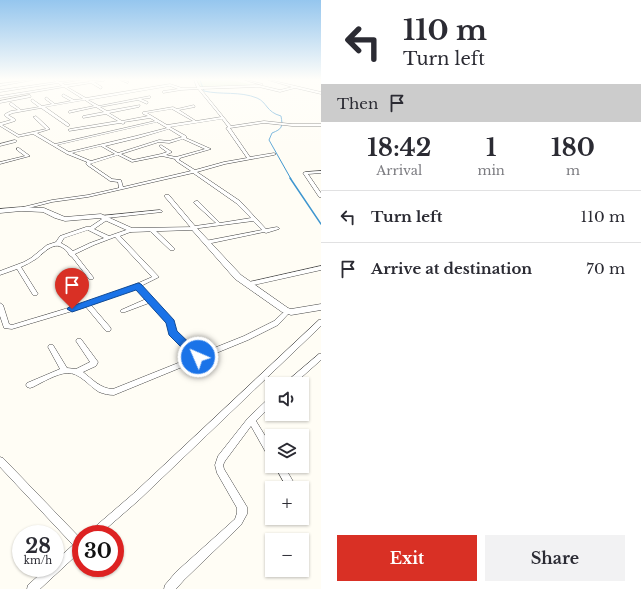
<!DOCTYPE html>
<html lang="en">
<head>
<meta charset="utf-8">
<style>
	body { margin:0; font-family:"Libre Baskerville",serif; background:#f2f2f3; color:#2b2b33; height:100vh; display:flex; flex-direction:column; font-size:15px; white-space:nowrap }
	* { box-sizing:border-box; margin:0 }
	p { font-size:13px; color:#7c7c81 }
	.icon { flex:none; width:22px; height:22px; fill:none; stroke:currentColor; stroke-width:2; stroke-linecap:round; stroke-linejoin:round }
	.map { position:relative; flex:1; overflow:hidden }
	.drawer { display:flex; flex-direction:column; background:#fff; width:320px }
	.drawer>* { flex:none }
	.top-card { background:#fff; color:#2b2b33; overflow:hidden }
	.controls { position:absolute; left:265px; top:377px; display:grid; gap:8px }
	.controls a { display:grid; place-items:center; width:44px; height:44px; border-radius:0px; background:#fff; box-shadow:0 1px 3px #0004; font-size:20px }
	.speed { position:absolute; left:12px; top:525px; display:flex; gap:8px; font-size:20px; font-weight:700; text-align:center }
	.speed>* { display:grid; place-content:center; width:52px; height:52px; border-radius:50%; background:#fff; box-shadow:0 1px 3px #0004; line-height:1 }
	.speed small { font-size:10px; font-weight:400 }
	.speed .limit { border:6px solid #d22; background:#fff; color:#111 }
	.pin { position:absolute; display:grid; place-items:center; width:34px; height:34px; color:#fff; margin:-41px -17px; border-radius:50% 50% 50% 0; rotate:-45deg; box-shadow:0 0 4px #0007 }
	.pin .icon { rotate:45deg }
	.me { position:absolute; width:44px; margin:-22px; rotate:315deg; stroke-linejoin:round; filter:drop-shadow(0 0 3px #0008) }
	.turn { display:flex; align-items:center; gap:14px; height:84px; padding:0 16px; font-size:18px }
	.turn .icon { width:52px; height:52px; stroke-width:2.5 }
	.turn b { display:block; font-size:28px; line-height:34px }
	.then { display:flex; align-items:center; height:38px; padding:0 16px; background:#0003; gap:8px; font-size:15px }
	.eta { display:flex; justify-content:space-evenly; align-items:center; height:68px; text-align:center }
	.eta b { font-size:24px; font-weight:700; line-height:28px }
	.action { display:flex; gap:8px; margin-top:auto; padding:8px 16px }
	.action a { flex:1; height:46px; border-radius:0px; background:#d93025; color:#fff; font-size:16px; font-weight:700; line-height:46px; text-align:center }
	.action a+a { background:#f2f2f3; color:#2b2b33 }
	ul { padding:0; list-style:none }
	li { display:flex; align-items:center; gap:12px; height:52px; padding:0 16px; border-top:1px solid #e1e1e2 }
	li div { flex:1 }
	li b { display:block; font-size:15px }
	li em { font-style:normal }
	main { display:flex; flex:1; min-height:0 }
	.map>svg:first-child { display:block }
	.green { fill:#d5ebbd }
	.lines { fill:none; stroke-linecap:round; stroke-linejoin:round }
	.stream-far1 { stroke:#3f96cf; stroke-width:1 }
	.stream { stroke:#3f96cf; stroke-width:1.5 }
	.minor-casing { stroke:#444; stroke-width:1 }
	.tertiary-casing { stroke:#444; stroke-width:1 }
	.minor { fill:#fff; fill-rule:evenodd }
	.tertiary { fill:#fff; fill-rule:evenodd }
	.route { fill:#1a73e8; stroke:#114b97 }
</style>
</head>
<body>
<main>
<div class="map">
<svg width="321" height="589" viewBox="0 0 321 589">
	<rect width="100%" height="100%" fill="#fffdf5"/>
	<!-- green -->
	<path class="green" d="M196,80H232L253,85L201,88Z"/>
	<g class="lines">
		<!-- stream-far1 -->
		<path class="stream-far1" d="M200,80L204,91C221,95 240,91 257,98C267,102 266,112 281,116C283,127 282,129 272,133L269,140L291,179"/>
		<!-- stream -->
		<path class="stream" d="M290,178L321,224"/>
		<defs>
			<path id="minor" d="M30,80H33L0,86V84Z
				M54,80H56L60,82L77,80H80L62,83L65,85L89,82L90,80L92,81L104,80V81L94,82L102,87L101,89L91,83L67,87L86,98L170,84L182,88H197L194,80H196L200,87L259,85L280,90L292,87L268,80H270L321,92V94L295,88L280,92L259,87L201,89L231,126L264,121L292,124H321V126H292L264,123L230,128L250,157L274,153L276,154L274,155L225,164L197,172L240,201L266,229L277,227L279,228V229L266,233L264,232L207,244L205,243L204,242L205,241L262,230L253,221L192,229L165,197V195H169L195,226L216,223L194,203V202L196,201H198L220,223L251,218L236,203L193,173L88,197L52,202L21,210H19V208L52,200L88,195L119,188L118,182L110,181L87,165L86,164L87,162L67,154L33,134L18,137L0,126V123L11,120L5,116V114L11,111L18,110L10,105V103H12L21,110L39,107L31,101L32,99L42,106L52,104L45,99L46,97L55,104L71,101L62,96L63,94L74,100L83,99L64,87L0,98V96L62,86L58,83L0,92V90L56,82ZM170,86L178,89L163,91V93L181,90L198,89L221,117L196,121L179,110L195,107L194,105L177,109L173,107L144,112H143V114L148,116L122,121L109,113L139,107L140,105L107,111L100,107L138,100L147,104L148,102L141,99L150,98V96L99,106L88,100ZM85,100L94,106L69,111V113L96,107L104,112L83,116V118L106,114L118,121L70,129L68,130L69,131L120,123L123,124L125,123L124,122L150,118L155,121L55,144L37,133L50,129L36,116L33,117L46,129L19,135L2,125L15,121V119L8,115L13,113L41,108L67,126H69V124L45,107ZM172,109L193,121L167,125L147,113ZM222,119L228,127L226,128L247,158L224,162L195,170L179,160L180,158L211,149L186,138V136L170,127ZM157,122L167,128L136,136L69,152L57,145ZM169,129L182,137L169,141L159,140L118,153L105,146L138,138ZM183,139L205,149L176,157L166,155L172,152L161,145L159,146L160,147L167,152L161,154L133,160L121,154L159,142L169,143ZM101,146L115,154L91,161L72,153ZM118,155L132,162L162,156L175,159L176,161L191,171L123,187L121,180L112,179L90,164Z
				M120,80H122L129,82L128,83Z
				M245,80H247L263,84L262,85Z
				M30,95L31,97L0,103V101Z
				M15,140L17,141L16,142L0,146V144Z
				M17,148H19L30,156L0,164V162L25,156L17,150Z
				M321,171V173L308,174L321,193V197H319L303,173L305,172Z
				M160,210L162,211V212L107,218V220L94,229L109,236L129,229H133V231L120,236L159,277L141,286L172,320L176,331L199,354L244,336L274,321L286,310H290L291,311L290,312L278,325L248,340L114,395C109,395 104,394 99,392C89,386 79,372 67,373C56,374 43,382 33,387L30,388L27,387L26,385L27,383L60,369L48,347L49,345H53L67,368L76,369L90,362L76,341L77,339H81L98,362L96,366L83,372C92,379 101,389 113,389L193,357L171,334L167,323L149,303L125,312H121L120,311L121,310L146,299L137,288L91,305L110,327L111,329L110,331H106L86,307L12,329L4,328L0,316V303L3,305L9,324L12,325C60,310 107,298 152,277L115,237L94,245L75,254L93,277L94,278L93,279H89L72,257L69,255C68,252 66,250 63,248C53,241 44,253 36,259C31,262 26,265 21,267L38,294L37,295H33L17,269L0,275V271L24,262L31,258L47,245L56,242L60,236L86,227H90L102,219L101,217V216ZM88,230L104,238L90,243L73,251L68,247L61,243L64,238Z
				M150,229H154L174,248L175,249L174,250H170L150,231Z
				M321,266V270L249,286L246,284L249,282Z
				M319,320H321V326L139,500L100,534H88L90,531L133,494Z
				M319,354H321V360L294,384H285L286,382Z
				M272,397V405L256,421L272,447V459L269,458L251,426L225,461L223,465L224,469L247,507V514L241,525L184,580L176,589H164L165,585L176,572L235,519L237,513V508L217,473L215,465L218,456L248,418L269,398Z
				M0,457L3,458L81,539V551L40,589H27L28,585L47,568H55V561L73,545L0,467Z
				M275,466H284L297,488H287Z"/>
			<path id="tertiary" d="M21,207L44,208L65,217L101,214L132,228L196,227L241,275L288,308L291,309L321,304V310L291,315L282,312L235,279L192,230L131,232L100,218L65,221L55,218L43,212L21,211L0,213V209Z"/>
		</defs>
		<!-- minor casing -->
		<use href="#minor" class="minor-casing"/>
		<!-- tertiary casing -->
		<use href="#tertiary" class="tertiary-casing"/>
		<!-- minor -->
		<use href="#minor" class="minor"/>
		<!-- tertiary -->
		<use href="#tertiary" class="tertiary"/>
	</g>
	<!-- sky -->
	<linearGradient id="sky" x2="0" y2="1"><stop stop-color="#95c6ee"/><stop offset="0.49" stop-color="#fffefa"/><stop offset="1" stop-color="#fffefa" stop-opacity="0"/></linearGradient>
	<rect width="321" height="162" fill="url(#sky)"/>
	<!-- route -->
	<path class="route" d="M138,283L141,284L174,320L177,331L202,355L203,357L202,360H194L169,335L166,323L136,290L75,311L72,312L67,309L69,307Z"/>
</svg>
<div class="controls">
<a><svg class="icon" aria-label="sound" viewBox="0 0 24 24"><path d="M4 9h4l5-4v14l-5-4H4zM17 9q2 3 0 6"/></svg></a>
<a><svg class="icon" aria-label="layers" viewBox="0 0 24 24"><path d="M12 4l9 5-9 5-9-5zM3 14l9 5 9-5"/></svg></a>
<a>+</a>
<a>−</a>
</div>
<div class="speed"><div>28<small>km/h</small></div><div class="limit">30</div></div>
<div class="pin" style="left:72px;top:309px;background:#d93025"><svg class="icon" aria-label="arrive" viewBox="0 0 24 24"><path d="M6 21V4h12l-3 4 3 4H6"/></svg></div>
<svg class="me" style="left:198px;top:357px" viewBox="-20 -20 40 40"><circle r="17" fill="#1a73e8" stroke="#fff" stroke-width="3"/><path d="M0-11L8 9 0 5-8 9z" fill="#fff"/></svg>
</div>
<section class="drawer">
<div class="top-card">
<div class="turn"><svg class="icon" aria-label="left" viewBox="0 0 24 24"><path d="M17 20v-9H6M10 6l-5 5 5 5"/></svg><div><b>110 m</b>Turn left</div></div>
<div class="then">Then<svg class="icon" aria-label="arrive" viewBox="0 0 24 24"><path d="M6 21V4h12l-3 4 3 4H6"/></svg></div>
</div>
<div class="eta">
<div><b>18:42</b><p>Arrival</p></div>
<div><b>1</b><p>min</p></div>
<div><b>180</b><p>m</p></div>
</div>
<ul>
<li><svg class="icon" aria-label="left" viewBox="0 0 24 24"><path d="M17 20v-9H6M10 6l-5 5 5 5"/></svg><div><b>Turn left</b></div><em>110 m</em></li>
<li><svg class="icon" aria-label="arrive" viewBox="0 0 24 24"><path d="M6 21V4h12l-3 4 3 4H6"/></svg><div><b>Arrive at destination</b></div><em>70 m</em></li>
</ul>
<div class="action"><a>Exit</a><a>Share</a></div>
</section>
</main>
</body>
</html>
